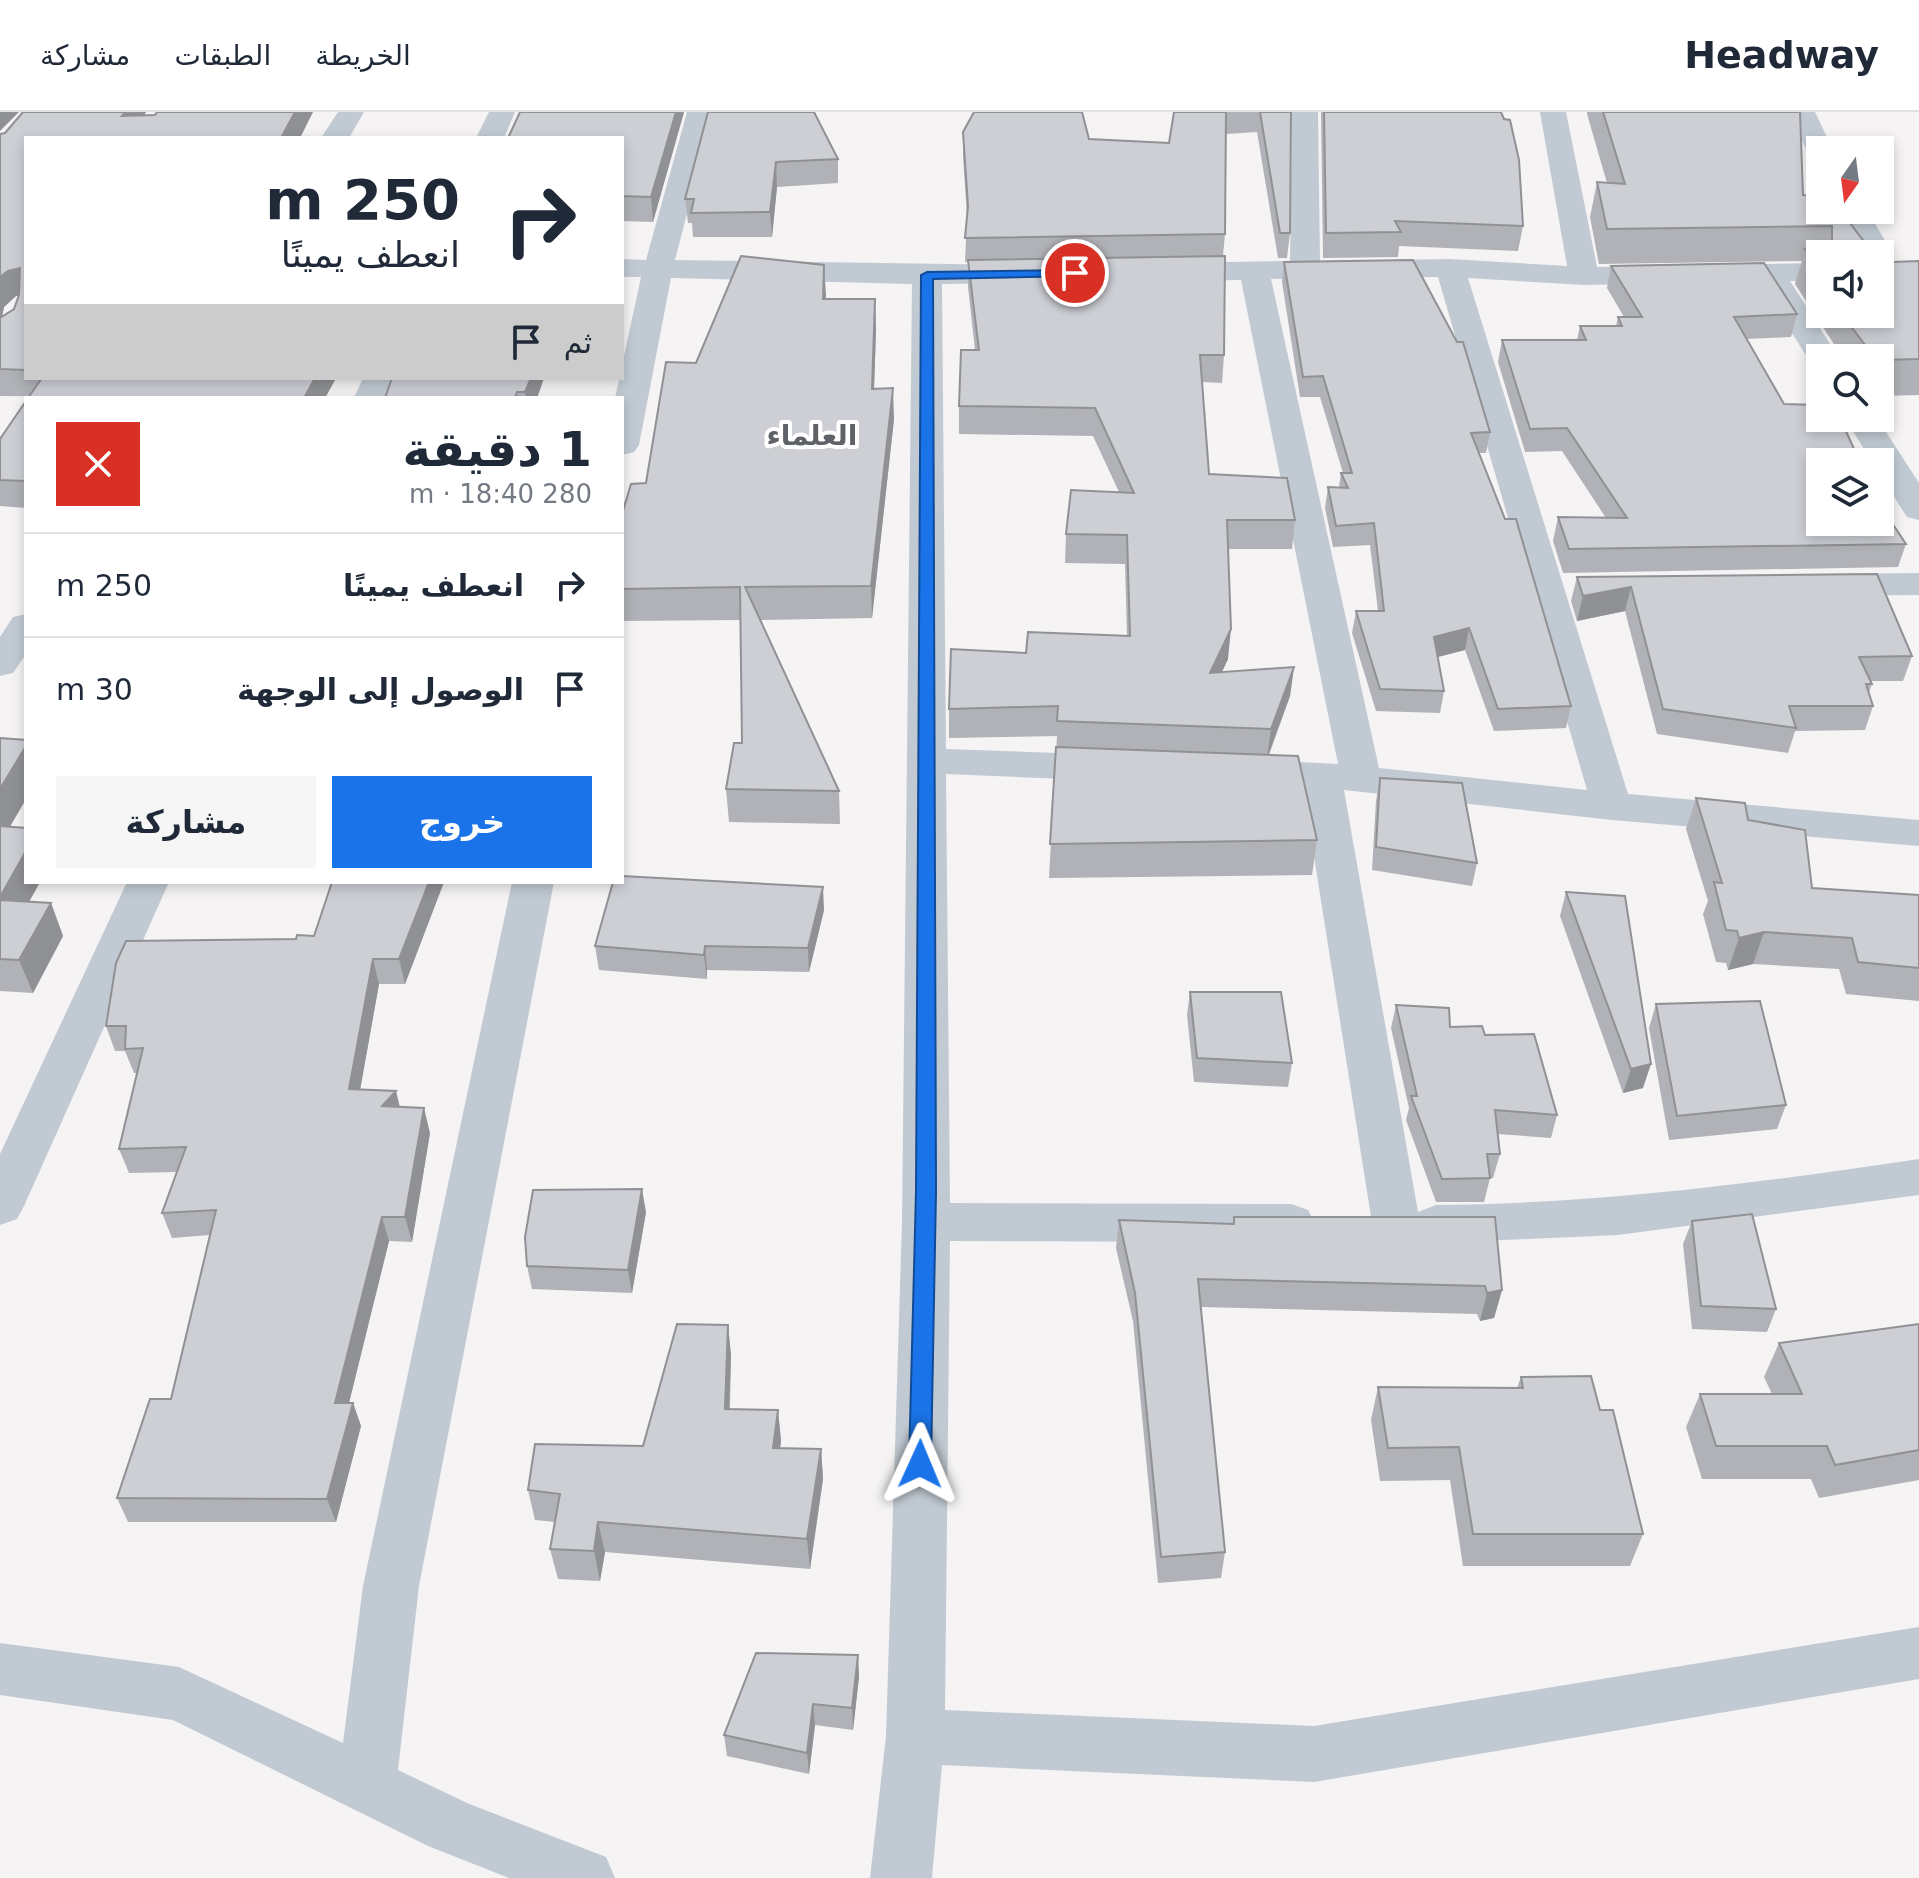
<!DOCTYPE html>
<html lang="ar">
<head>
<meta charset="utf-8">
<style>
	body { margin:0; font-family:"DejaVu Sans",Cairo,sans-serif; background:#f6f6f7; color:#1f2937; direction:rtl; height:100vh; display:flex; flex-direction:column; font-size:30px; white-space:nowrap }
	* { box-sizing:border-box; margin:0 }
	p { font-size:26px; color:#747a83 }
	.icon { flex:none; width:44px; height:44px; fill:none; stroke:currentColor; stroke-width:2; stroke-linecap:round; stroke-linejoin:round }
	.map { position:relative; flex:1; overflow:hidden; direction:ltr }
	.drawer { position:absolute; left:24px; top:284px; width:600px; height:488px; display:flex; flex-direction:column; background:#fff; border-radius:0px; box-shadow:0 4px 12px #0003; direction:rtl }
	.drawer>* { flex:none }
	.top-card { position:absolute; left:24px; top:24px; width:600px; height:244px; border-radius:0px; box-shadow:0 4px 12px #0003; direction:rtl; background:#fff; color:#1f2937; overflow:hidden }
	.needle { width:52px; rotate:194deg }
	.buttons { position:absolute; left:1806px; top:24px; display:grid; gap:16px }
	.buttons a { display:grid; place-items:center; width:88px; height:88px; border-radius:0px; background:#fff; box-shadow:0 4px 12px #0003; font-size:40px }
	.pin { position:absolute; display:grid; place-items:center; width:68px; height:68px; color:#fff; margin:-34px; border:4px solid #fff; border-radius:50%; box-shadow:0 2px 8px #0007 }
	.me { position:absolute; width:88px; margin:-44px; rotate:1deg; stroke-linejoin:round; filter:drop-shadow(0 0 6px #0008) }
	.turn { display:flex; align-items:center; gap:28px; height:168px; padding:0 32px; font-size:36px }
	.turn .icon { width:104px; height:104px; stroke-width:2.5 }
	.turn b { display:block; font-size:56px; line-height:68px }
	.then { display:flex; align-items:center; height:76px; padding:0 32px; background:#0003; gap:16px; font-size:30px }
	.round { display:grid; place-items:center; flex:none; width:84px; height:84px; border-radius:0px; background:#f6f6f7 }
	.headline { display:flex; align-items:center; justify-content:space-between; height:136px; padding:0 32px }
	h1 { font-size:48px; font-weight:700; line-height:60px }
	.action { display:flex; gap:16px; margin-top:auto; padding:16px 32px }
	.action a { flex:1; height:92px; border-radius:0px; background:#1a73e8; color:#fff; font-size:32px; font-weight:700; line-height:92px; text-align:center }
	.action a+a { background:#f6f6f7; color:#1f2937 }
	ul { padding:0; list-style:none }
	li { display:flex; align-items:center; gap:24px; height:104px; padding:0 32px; border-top:2px solid #e0e1e3 }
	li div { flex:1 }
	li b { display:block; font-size:30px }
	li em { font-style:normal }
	header { display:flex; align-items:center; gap:48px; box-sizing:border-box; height:112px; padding:0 40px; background:#fff; border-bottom:2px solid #e0e1e3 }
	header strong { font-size:38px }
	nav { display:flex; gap:44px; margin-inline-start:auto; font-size:28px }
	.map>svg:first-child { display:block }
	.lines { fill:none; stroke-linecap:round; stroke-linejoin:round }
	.minor { fill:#c1cad2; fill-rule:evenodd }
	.wall { fill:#b0b2b7; fill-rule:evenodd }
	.shaded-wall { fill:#909195 }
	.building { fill:#cdcfd5; stroke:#909195; stroke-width:2 }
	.route { fill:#1a73e8; stroke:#114b97; stroke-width:2 }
	.labels { text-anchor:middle; stroke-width:8; stroke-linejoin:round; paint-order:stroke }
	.far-district-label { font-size:28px; font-weight:bold; fill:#5f6368; stroke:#fff }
</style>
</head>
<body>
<header>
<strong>Headway</strong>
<nav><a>الخريطة</a><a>الطبقات</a><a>مشاركة</a></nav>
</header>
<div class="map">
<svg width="1919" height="1766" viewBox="0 0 1919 1766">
	<rect width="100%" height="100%" fill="#f5f3f3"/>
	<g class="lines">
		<!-- minor -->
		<path class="minor" d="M338,0H364L349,26H321Z
			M489,0H515L504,26H476Z
			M687,0H713L675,148L1026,153L1037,156L1041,162L1037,168L1026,171L942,172L946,637L1113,643L1127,647L1133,656L1127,665L1113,669L946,662L950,1091L1291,1092L1308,1098L1315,1111L1308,1124L1291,1130L950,1129L945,1598L1314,1614L1919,1515V1567L1314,1670L942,1653L932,1766H870L886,1624L902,1110L912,172L671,166L639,333L634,340L622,343V286H615L641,165H622V147L646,148Z
			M1292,0H1318L1320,149L1450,147L1567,154L1540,0H1566L1597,155L1820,151V169H1790L1839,246H1820V255L1812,253L1760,170L1584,173L1468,166L1628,682L1919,708V734L1612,708L1344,678L1418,1100L1436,1093C1599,1092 1758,1071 1919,1047V1083L1618,1123L1436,1131L1419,1125L1416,1119L1413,1124L1396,1130L1379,1124L1372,1111L1303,675L1228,669L1222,660L1228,651L1242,647L1338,652L1241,168L1167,169L1156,166L1152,160L1156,154L1167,151L1290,149ZM1438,165L1587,678L1379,656L1271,167Z
			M1789,0H1815L1833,38H1820V48L1810,46Z
			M1839,98H1867L1893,142L1888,148L1880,150V142H1863Z
			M363,266H395L386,286H354Z
			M1845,306H1877L1919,371V408L1907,405L1880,363V350H1872Z
			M1919,461V483L1821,484L1808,481L1803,473L1808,465L1821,462Z
			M26,502V542L13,561L0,564V525L13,505Z
			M127,770H169L24,1094L17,1107L0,1113V1042Z
			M512,770H554L419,1474L398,1658L467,1691L606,1745L615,1766H509L428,1734L173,1608L0,1583V1531L179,1555L343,1631L363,1474Z"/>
	</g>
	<!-- wall -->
	<path class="wall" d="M23,0H146L144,3L313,0L26,26V266H336L325,286L0,284V22L5,21ZM16,184H19L14,197L2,205L4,195Z
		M684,0L653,110L622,109V26Z
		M708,0L838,47V71L777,75L772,125H693L692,111H688L685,87Z
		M1174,0H1291L1290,121L1287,146H1278L1257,20L1226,22L1225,122L1223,144L1224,243L1222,271L1202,270L1209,362L1295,408L1292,437H1228V547L1222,560L1294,555L1290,584L1269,643L1317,728L1312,763L1049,766L1057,624L949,626V597L1026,541L1127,524L1125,452L1065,451L1066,422L1119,380L1093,324L959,322V294L975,238L968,175V150H965L967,105L963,44V20L1169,31Z
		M1321,0H1501L1523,114L1518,139L1399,134L1398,145L1323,146Z
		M1587,0H1800L1803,83L1869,136L1892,150L1919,149V283L1880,284V246H1840L1841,243L1795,172L1802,149L1599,152L1590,105L1597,70L1607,71L1587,2ZM1820,142L1880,202H1820Z
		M1284,150L1490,320L1486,341H1479L1571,594L1566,616L1494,619L1465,538L1437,545L1444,579L1440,601L1376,599L1352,521L1356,499H1378L1370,433L1333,435L1325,396L1328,375H1339L1341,361H1343L1320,285H1300L1282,170Z
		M1611,154L1797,202L1791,225L1746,227L1784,292L1820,350L1906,432L1898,455L1563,461L1553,429L1558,405L1606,406L1562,339L1525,340L1498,250L1502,228H1577L1580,214H1616L1618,205H1624L1607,176Z
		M825,187H875L876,218L874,277L894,307L872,506L760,508L839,679L840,712L729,710L726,677L742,631L740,508L622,509V402L646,371L696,251Z
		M392,266H544L537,286H385Z
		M26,289V396L0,394V327Z
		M1877,462L1912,544L1903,569H1871L1872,572L1869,580L1873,594L1865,618L1795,619L1788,641L1657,622L1625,499L1577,509L1571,489L1577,465Z
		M0,626L26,687L10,715L26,770H40L29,790L51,791L63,824L33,881L0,879Z
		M1380,666L1477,751L1472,774L1372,758L1376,689Z
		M1696,686L1748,708L1812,776L1919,783V889L1846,882L1839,857L1753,852L1728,858L1726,851L1716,850L1703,802L1708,789L1686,717Z
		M444,770L405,872H379L360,977L400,995L430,1021L412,1130L389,1129L349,1291H353L361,1314L336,1410H128L117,1386L171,1287L210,1123L172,1126L162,1101L177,1060L129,1061L119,1037L137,961H134L125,939H115L106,914L296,827L314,824Z
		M1566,780L1643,976L1623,981L1560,804Z
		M824,798L809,860L707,858V867L599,858L595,834Z
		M1190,880L1292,951L1288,975L1194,970L1187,903Z
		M1656,892L1786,993L1777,1017L1669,1028L1649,916Z
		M1396,893L1450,915L1485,923L1557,1003L1551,1026L1498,1022L1500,1042L1493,1066H1490L1484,1090H1436L1406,1008L1409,996L1391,916Z
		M646,1100L632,1181L532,1177L527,1154Z
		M1234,1105L1502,1178L1494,1206L1480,1209L1477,1202L1201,1195L1225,1440L1221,1466L1158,1471L1133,1209L1116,1136L1119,1108L1233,1112Z
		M1692,1109L1776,1197L1767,1220L1692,1217L1683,1132Z
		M1919,1212V1368L1819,1386L1811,1367H1702L1686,1315L1700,1282H1772L1764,1265L1779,1231Z
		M728,1213L731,1244L730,1297L778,1298L781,1329L780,1336L821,1337L823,1367L810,1457L605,1440L600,1469L558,1467L550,1437L555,1410L535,1408L528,1378L643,1334Z
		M1521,1265L1600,1298L1643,1422L1630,1454H1463L1450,1368L1380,1369L1371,1308L1378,1275L1517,1276Z
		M858,1543L859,1565L853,1618L815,1613L809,1662L727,1644L724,1623Z"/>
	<!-- shaded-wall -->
	<path class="shaded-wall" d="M0,0H19L0,19Z
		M125,0H146L130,26L122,4Z
		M295,0H313L300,26H281Z
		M676,0H684L653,110L651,85Z
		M776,50L777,75L772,125L770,100Z
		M824,153L826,183L825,217L823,187Z
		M20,156L26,182L16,184L4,195L0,213V165L8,159Z
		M875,187L876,218L873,308L872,277Z
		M315,266H336L325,286H304Z
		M531,266H544L537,286H526L525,280Z
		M893,276L894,307L872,506L871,474Z
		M1631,475L1625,499L1577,509L1583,484Z
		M1469,516L1465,538L1430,547L1434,525Z
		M1231,517L1228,547L1207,591L1210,561Z
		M1294,555L1290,584L1267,646L1271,617Z
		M26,634V687L0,731V677Z
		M26,739V770H40L12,820L0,792V785Z
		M429,770H444L405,872L399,847Z
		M823,775L824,798L809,860L808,836Z
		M51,791L63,824L33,881L19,848Z
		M1764,820L1753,852L1728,858L1739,826Z
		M705,834L707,858V867L704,843Z
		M373,847L379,872L356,1001L349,977Z
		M1651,952L1643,976L1623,981L1631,957Z
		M396,979L402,1004L382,994Z
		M424,996L430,1021L412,1130L405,1105Z
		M642,1077L646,1100L632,1181L628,1158Z
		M382,1105L389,1129L343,1315L335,1291Z
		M1502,1178L1494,1206L1480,1209L1487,1181Z
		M728,1213L731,1244L728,1327L725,1297Z
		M353,1291L361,1314L336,1410L327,1387Z
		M778,1298L781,1329L776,1366L773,1336Z
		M821,1337L823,1367L810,1457L807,1427Z
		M598,1410L605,1440L600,1469L594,1439Z
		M858,1543L859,1565L853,1618L852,1596Z
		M813,1592L815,1613L809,1662L807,1641Z"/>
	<!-- building -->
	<path class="building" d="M23,0H125L122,4L155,3L157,0H295L281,26H26V258L0,257V206L14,197L19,183L20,156L8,159L0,165V22L5,21Z
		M520,0H676L651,85L622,84V26H508Z
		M708,0H814L838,47L776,50L770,100L691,101L694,87H685Z
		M974,0H1082L1089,27L1169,31L1174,0H1226L1225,122L965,126L968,94L963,20Z
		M1260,0H1291L1290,121H1280Z
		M1324,0H1501L1504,7L1510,8L1519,48L1523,114L1395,109L1401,120L1326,121Z
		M1603,0H1800L1803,83L1820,84V98H1840L1869,136L1881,135L1892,150L1919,149V247L1880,248V246H1875L1850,213L1853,208L1848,202H1880V142H1820V159L1805,137L1832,136V114L1607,117L1597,70L1625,72Z
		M741,144L824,153L823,187H875L872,277L893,276L871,474L745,475L839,679L726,677L734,631H742L740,475L622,477V402L631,372L646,371L666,250L696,251Z
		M1225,144L1224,243H1200L1209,362L1287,366L1295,408H1227L1231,517L1210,561L1294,555L1271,617L1057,609L1058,594L949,597L951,537L1026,541L1028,520L1130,524L1127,423L1066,422L1071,378L1134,381L1095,296L959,294L961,238H979L968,148Z
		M1413,148L1457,230H1463L1490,320L1471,321L1505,407H1516L1571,594L1498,597L1469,516L1434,525L1444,579L1380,577L1356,499H1384L1374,411L1336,414L1328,375L1348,376L1341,361H1352L1323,264L1303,265L1284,150Z
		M1764,151L1797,202L1734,205L1784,292L1820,293V306H1840L1860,350H1820V410H1880V393L1906,432L1569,437L1558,405L1627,406L1567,316L1530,317L1502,228H1586L1580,214H1622L1618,205H1642L1611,154Z
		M42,266H315L304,286H28Z
		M392,266H531L525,280H517L515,286H385Z
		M26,289V369L0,368V327Z
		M1877,462L1912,544L1859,545L1872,572H1866L1873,594H1789L1796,616L1663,597L1631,475L1583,484L1577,465Z
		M0,626L26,628V634L0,677Z
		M1056,635L1298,644L1317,728L1050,732Z
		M1380,666L1462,671L1477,751L1376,735Z
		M1696,686L1745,691L1748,708L1805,718L1812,776L1919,783V856L1858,850L1852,826L1764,820L1739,826L1737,819L1726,818L1714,770L1722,771Z
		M0,714L26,716V739L0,785Z
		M622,764L823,775L808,836L705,834L704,843L595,834L613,770H622Z
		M332,770H429L399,847H373L349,977L396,979L382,994L424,996L405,1105H382L335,1291H353L327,1387L117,1386L150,1287H171L216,1098L162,1101L186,1035L119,1037L143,936L125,937L126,914H106L116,851L126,829L296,827L297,823L314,824Z
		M1566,780L1625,784L1651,952L1631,957Z
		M0,788L51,791L19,848L0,847Z
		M1190,880H1281L1292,951L1197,946Z
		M1760,889L1786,993L1677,1004L1656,892Z
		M1396,893L1449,896L1450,915L1482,914L1485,923L1534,922L1557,1003L1495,998L1500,1042H1487L1490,1066L1442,1067L1411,984H1417Z
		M642,1077L628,1158L527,1154L525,1125L533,1078Z
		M1752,1102L1776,1197L1701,1194L1692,1109Z
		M1234,1105H1495L1502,1178L1487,1181L1485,1174L1198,1167L1225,1440L1161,1445L1135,1181L1119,1108L1234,1112Z
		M677,1212L728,1213L725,1297L778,1298L773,1336L821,1337L807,1427L598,1410L594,1439L550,1437L560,1382L528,1378L535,1332L643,1334Z
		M1919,1212V1338L1835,1353L1827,1334H1716L1700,1282H1802L1779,1231Z
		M1591,1264L1600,1298H1613L1643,1422H1473L1459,1335L1388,1336L1378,1275L1523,1276L1521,1265Z
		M756,1541L858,1543L852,1596L813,1592L807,1641L724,1623Z"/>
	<!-- route -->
	<path class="route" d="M1075,158L1082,161L1080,164L933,167L936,1079L931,1352L928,1358H913L909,1352L916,1079L921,163L927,160Z"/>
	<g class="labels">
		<!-- far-district labels -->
		<g class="far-district-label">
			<text x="812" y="333">العلماء</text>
		</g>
	</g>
</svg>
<div class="buttons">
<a><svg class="needle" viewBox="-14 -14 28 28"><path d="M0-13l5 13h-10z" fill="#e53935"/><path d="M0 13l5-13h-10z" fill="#747a83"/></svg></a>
<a><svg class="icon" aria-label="sound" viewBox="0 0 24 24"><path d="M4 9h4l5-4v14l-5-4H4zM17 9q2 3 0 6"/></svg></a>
<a><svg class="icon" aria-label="search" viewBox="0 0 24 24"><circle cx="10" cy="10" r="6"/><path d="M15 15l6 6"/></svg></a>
<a><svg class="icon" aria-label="layers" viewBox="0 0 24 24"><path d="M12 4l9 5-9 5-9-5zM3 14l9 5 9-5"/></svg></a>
</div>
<div class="pin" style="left:1075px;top:161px;background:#d93025"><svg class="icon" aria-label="arrive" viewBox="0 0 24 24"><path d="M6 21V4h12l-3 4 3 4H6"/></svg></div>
<svg class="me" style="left:920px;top:1352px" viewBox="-20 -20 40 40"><path d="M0-17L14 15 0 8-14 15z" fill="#1a73e8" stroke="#fff" stroke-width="4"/></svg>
<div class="top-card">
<div class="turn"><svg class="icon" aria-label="right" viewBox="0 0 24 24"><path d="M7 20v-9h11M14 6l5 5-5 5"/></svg><div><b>250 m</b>انعطف يمينًا</div></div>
<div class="then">ثم<svg class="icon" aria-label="arrive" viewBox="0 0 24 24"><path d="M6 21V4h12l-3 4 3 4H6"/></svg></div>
</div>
<section class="drawer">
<div class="headline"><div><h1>1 دقيقة</h1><p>280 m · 18:40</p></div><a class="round" style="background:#d93025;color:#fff"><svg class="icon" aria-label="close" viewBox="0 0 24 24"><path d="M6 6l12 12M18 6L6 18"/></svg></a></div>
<ul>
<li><svg class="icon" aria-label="right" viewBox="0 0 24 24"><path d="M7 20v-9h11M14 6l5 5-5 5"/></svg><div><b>انعطف يمينًا</b></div><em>250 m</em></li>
<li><svg class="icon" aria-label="arrive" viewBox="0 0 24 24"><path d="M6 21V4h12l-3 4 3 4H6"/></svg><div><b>الوصول إلى الوجهة</b></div><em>30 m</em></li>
</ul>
<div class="action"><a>خروج</a><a>مشاركة</a></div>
</section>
</div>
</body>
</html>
